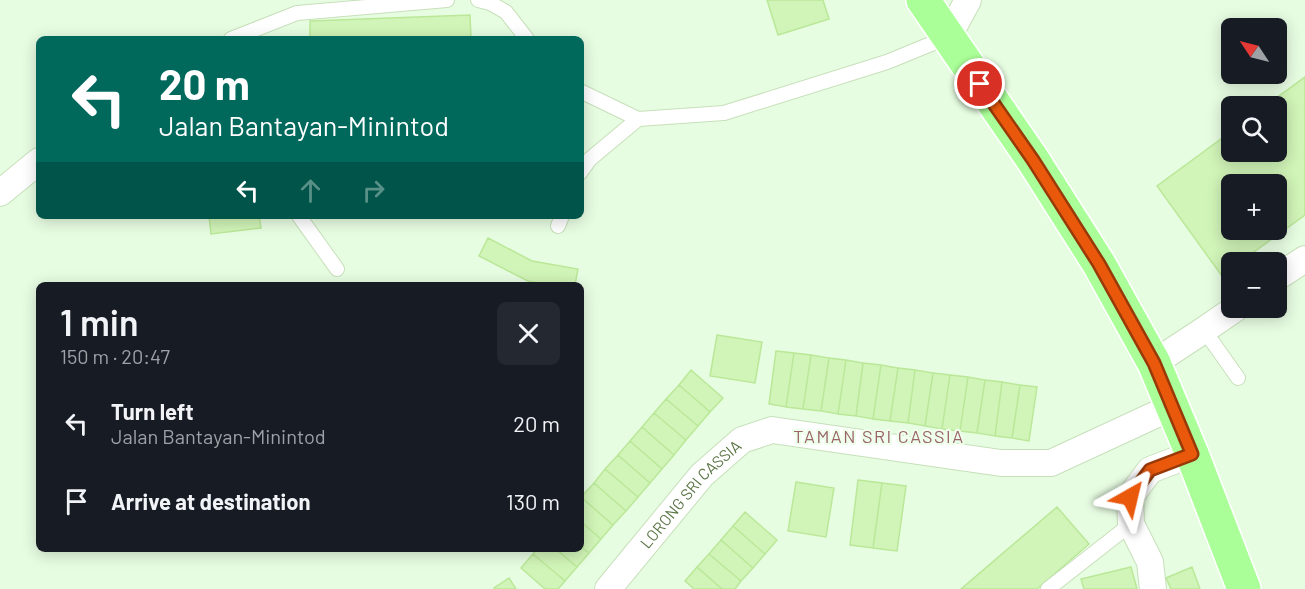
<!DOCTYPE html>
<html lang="en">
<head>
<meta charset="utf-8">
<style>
	body { margin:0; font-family:Barlow,sans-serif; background:#242831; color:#f1f3f6; height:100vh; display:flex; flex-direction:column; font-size:22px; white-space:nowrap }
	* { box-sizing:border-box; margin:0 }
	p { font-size:20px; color:#9ea1a6 }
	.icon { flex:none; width:33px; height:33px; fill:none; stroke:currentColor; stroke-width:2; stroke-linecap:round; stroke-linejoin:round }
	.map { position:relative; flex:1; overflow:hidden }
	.drawer { position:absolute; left:36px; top:282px; width:548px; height:270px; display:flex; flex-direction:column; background:#171b24; border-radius:9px; box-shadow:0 3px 15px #0003 }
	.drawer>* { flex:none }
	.top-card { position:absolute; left:36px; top:36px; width:548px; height:183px; border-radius:9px; box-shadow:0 3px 15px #0003; background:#00695c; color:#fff; overflow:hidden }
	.needle { width:39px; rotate:305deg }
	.controls { position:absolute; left:1221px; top:18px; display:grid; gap:12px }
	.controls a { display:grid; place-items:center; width:66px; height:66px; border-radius:9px; background:#171b24; box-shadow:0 3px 15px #0003; font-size:30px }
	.pin { position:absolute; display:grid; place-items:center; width:51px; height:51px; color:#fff; margin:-26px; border:3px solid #fff; border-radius:50%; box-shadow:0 2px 6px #0007 }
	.me { position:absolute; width:66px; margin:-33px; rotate:37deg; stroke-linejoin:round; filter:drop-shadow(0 0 4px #0008) }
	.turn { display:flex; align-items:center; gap:21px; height:126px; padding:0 24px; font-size:27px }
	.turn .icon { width:78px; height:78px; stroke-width:2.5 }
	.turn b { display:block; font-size:42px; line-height:51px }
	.lanes { display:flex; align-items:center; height:57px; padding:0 24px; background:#0003; justify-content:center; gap:30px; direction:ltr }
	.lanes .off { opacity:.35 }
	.round { display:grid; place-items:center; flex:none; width:63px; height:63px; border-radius:9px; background:#242831 }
	.overview { display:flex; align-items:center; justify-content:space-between; height:102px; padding:0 24px }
	h1 { font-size:36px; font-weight:600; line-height:45px }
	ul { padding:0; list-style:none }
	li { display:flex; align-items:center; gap:18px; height:78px; padding:0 24px }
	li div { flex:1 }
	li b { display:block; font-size:22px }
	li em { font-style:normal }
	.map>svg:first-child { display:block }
	.building { fill:#d1f4b8; stroke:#bae898; stroke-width:1.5; fill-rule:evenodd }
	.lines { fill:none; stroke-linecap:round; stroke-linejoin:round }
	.service-casing { stroke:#c7e0ba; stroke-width:16 }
	.minor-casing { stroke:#c7e0ba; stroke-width:28 }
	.primary-casing { stroke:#fff; stroke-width:36 }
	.service { stroke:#fff; stroke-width:14 }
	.minor { stroke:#fff; stroke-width:26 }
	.primary { stroke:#aaff98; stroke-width:33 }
	.route-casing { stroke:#983908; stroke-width:15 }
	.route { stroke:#ea580c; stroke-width:10 }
	.labels { text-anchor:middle; stroke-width:4.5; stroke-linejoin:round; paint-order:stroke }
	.street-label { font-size:16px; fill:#5c7747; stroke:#eeffea }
	.neighbourhood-label { font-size:18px; letter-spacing:1.5px; fill:#9b626a; stroke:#eeffea }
</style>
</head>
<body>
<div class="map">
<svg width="1305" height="589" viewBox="0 0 1305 589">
	<rect width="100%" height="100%" fill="#e7fde2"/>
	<!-- building -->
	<path class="building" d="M767,0H823L829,19L778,35Z
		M470,15L471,39H310V21Z
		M1305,77V215L1240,262H1232V269L1222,276L1157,186L1232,131V152H1276V106H1265ZM1232,184H1276V230H1232Z
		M209,216H259L261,228L211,234Z
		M488,238L532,261L578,269L575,285H549L528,281L479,256Z
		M717,335L762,342L755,383L710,376Z
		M776,351L794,353L786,407L769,404Z
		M794,353L811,355L803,409L786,407Z
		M811,355L829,358L821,411L803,409Z
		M829,358L846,360L838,414L821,411Z
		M846,360L863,363L856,416L838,414Z
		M863,363L881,365L873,419L856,416Z
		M881,365L898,368L890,421L873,419Z
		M898,368L915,370L908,423L890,421Z
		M691,370L723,398L710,412L679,385Z
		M915,370L933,373L925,426L908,423Z
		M933,373L950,375L942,429L925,426Z
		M950,375L968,377L960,431L942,429Z
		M968,377L985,380L977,433L960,431Z
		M985,380L1002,382L995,436L977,433Z
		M1002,382L1020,385L1012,438L995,436Z
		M679,385L710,412L698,426L666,399Z
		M1020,385L1037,387L1029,441L1012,438Z
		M666,399L698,426L686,440L654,413Z
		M654,413L686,440L674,455L642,427Z
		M642,427L674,455L662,469L630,441Z
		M630,441L662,469L650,483L618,455Z
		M618,455L650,483L638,497L605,469Z
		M605,469L638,497L626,511L594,483Z
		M858,480L882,483L873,548L850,545Z
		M796,482L834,488L826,537L788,531Z
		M594,483L626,511L613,525L581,497Z
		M882,483L906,486L897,551L873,548Z
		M581,497L613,525L601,539L580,521Z
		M1057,507L1089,544L1037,589H961Z
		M745,512L777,540L765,554L733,526Z
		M580,521L601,539L589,553L580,546Z
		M733,526L765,554L753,568L721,540Z
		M721,540L753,568L741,581L709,554Z
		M580,546L589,553L577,567L556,549H580Z
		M537,549H556L577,567L565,581L533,554Z
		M533,554L565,581L558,589H545L521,568Z
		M709,554L741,581L735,589H722L697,567Z
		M697,567L722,589H694L685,581Z
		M1131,567L1137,589H1084L1081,579Z
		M1192,567L1200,589H1171L1166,578Z
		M509,578L516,589H494V588Z"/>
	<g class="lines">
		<defs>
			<path id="service" d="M478,0L490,3L506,12L527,39
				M231,39L297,13L447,0
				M580,91L638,119L724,113L887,62L948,37
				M580,173L590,159L638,119
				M299,216L337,269
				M558,226L562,216
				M1204,330L1238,378
				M1048,589L1131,524"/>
			<g id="minor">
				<path d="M948,37L968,0"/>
				<path d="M0,193L39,161"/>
				<path d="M1276,278L1305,259"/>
				<path d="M1154,363L1204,330L1236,308"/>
				<path id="s1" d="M608,589L702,475L742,440L772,430L1001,463H1051L1172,407"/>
				<path d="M1153,589L1150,562L1131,524L1130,497L1150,470L1192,454"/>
			</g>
			<path id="primary" d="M923,0L1033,160L1099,264L1154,363L1192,454L1244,589"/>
		</defs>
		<!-- service casing -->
		<use href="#service" class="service-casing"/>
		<!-- minor casing -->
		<use href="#minor" class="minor-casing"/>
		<!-- primary casing -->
		<use href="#primary" class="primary-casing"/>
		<!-- service -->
		<use href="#service" class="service"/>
		<!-- minor -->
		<use href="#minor" class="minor"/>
		<!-- primary -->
		<use href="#primary" class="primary"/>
	</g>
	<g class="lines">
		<defs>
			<path id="route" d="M980,84L1033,160L1099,264L1154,363L1192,454L1150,470L1130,497"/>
		</defs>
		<!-- route casing -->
		<use href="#route" class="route-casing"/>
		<!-- route -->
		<use href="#route" class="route"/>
	</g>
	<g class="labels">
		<!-- street labels -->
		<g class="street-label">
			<text dy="6" stroke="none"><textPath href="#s1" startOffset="126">LORONG SRI CASSIA</textPath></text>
		</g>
		<!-- neighbourhood labels -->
		<g class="neighbourhood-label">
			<text x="879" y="443">TAMAN SRI CASSIA</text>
		</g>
	</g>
</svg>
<div class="controls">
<a><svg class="needle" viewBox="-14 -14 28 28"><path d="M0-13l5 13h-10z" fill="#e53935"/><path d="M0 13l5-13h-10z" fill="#9ea1a6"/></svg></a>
<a><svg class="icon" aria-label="search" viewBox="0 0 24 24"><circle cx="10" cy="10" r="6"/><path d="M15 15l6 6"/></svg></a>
<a>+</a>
<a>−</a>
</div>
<div class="pin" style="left:980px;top:84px;background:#d93025"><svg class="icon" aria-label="arrive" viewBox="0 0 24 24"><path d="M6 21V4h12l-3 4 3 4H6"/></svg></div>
<svg class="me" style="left:1130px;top:497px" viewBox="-20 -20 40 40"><path d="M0-17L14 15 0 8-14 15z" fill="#ea580c" stroke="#fff" stroke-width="4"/></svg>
<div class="top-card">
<div class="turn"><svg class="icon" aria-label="left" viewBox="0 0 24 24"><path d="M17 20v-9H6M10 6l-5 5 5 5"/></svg><div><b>20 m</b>Jalan Bantayan-Minintod</div></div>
<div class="lanes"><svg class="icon" aria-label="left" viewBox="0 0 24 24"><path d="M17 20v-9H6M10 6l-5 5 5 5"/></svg><svg class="icon off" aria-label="ahead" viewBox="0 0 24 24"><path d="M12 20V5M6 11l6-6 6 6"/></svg><svg class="icon off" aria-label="right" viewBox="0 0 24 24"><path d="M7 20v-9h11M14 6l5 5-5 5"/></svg></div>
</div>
<section class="drawer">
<div class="overview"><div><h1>1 min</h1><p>150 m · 20:47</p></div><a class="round"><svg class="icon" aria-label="close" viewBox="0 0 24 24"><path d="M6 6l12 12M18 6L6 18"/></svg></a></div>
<ul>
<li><svg class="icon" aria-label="left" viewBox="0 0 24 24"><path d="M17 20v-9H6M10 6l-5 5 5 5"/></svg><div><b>Turn left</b><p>Jalan Bantayan-Minintod</p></div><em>20 m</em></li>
<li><svg class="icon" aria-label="arrive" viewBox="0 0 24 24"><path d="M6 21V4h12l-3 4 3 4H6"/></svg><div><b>Arrive at destination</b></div><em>130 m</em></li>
</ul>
</section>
</div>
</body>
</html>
